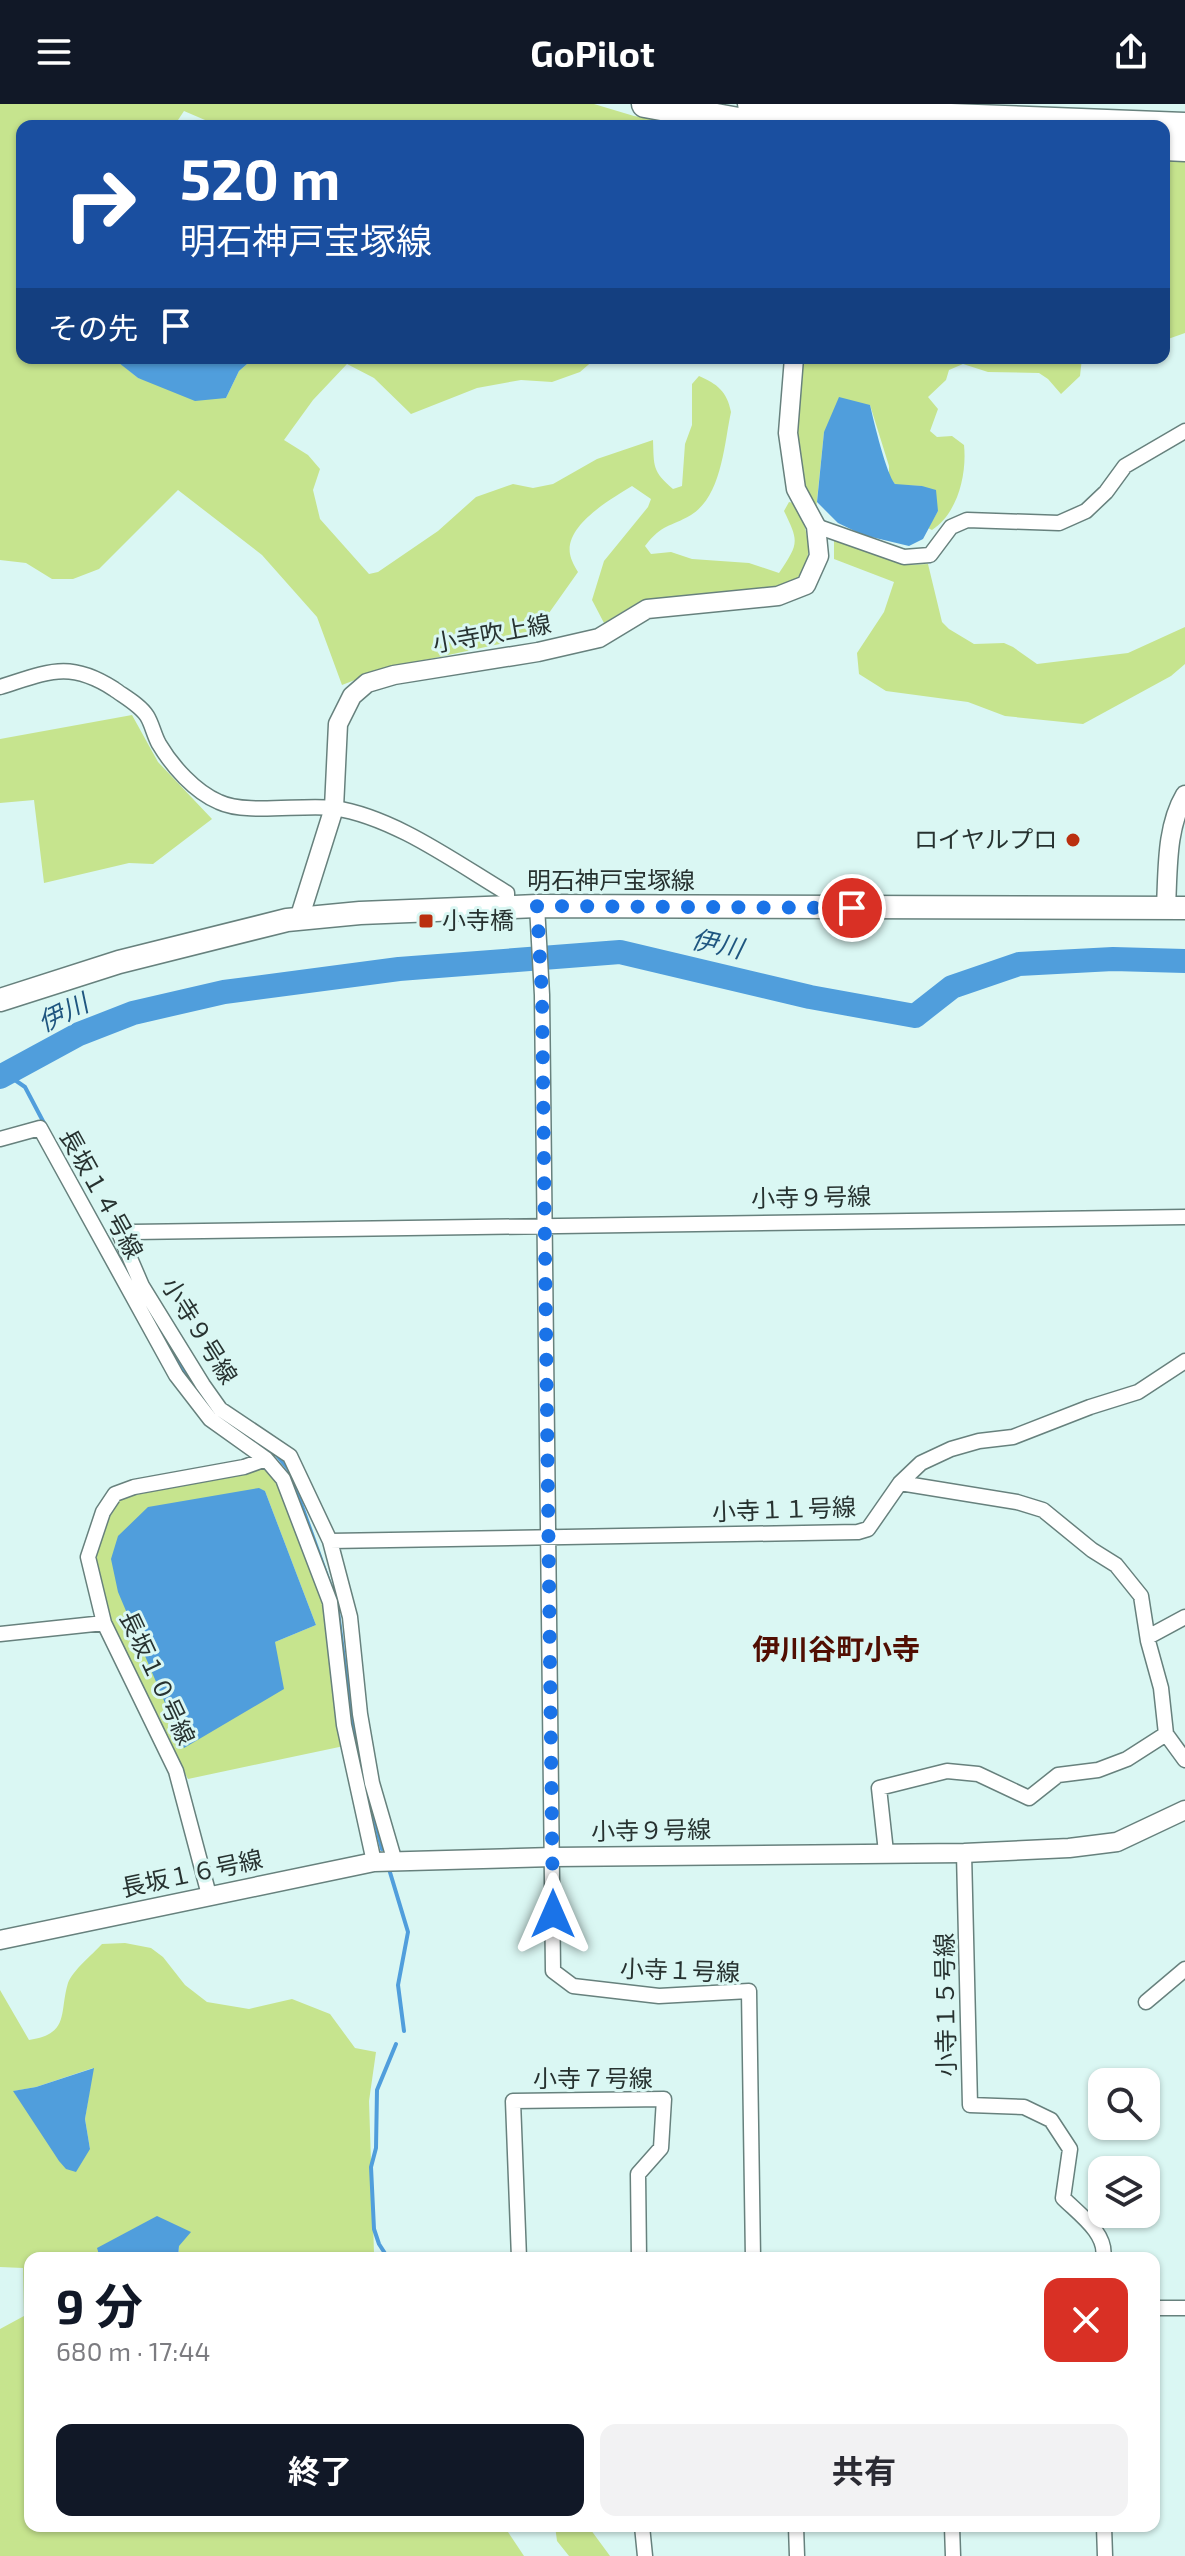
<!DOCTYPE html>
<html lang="ja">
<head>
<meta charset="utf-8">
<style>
	body { margin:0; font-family:"Exo 2","Noto Sans JP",sans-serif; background:#f2f2f3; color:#2b2b33; height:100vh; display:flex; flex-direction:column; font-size:30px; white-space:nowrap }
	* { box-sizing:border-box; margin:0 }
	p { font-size:26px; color:#7c7c81 }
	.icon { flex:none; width:44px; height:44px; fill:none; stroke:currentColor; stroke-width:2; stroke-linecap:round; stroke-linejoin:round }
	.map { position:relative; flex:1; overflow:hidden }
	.drawer { position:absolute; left:24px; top:2148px; width:1136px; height:280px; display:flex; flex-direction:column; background:#fff; border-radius:16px; box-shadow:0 2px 6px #0004 }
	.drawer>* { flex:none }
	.banner { position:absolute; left:16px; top:16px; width:1154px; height:244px; border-radius:16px; box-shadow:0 2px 6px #0004; background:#1a4fa0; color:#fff; overflow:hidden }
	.controls { position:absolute; left:1088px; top:1964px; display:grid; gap:16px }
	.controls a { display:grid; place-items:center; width:72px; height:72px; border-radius:16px; background:#fff; box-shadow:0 2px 6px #0004; font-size:40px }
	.pin { position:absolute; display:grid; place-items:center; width:68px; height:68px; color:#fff; margin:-34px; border:4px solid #fff; border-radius:50%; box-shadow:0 2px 8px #0007 }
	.me { position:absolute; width:88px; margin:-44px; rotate:0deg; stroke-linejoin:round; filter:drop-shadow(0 0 6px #0008) }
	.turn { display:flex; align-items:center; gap:28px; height:168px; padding:0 32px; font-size:36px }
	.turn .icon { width:104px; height:104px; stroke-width:2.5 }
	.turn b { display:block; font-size:56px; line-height:68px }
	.then { display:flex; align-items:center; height:76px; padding:0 32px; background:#0003; gap:16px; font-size:30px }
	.round { display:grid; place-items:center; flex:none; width:84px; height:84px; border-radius:16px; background:#f2f2f3 }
	.head { display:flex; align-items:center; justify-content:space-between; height:136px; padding:0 32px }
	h1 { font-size:48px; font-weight:700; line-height:60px; color:#111827 }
	.primary-button { display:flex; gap:16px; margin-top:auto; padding:16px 32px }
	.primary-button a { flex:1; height:92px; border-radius:16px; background:#111827; color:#fff; font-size:32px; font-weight:700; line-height:92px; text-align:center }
	.primary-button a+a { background:#f2f2f3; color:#2b2b33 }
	header { display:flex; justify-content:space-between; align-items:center; height:104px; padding:0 32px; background:#111827; color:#fff; font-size:36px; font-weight:700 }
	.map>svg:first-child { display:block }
	.green { fill:#c6e48e; fill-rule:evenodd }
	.water { fill:#509edc }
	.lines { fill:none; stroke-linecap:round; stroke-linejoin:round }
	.stream { stroke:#509edc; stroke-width:4 }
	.river { stroke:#509edc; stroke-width:24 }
	.minor-casing { stroke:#67817d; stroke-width:17 }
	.tertiary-casing { stroke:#67817d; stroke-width:21 }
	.primary-casing { stroke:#67817d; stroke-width:25 }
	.motorway-casing { stroke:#67817d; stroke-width:29 }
	.minor { stroke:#fff; stroke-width:14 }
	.tertiary { stroke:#fff; stroke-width:18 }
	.primary { stroke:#fff; stroke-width:22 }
	.motorway { stroke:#fff; stroke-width:26 }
	.route { stroke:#1a73e8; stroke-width:14; stroke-dasharray:0 25.2 }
	.poi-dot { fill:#ba2f0f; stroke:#daf7f3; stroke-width:3 }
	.labels { text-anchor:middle; stroke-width:6; stroke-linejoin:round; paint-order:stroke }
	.street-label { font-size:24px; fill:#273230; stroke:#daf7f3 }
	.poi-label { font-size:24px; fill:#273230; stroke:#daf7f3; text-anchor:end }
	.water-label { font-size:26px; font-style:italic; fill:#1f5680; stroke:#daf7f3 }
	.quarter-label { font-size:28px; font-weight:bold; fill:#510e02; stroke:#daf7f3 }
</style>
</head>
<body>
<header><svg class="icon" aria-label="menu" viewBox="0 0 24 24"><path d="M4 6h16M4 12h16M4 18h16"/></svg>GoPilot<svg class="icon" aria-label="share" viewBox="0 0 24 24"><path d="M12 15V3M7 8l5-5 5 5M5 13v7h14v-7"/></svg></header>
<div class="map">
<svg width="1185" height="2452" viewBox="0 0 1185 2452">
	<rect width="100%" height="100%" fill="#daf7f3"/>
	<!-- green -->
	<path class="green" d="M0,0H594L634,12L695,22H204L205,16L184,7L174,22H22V254H114L138,274L226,294L239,267L254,254H596L580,268L552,278L521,276L477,284L411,310L374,274L347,260L313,296L284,336L308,351L320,365L313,386L320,415L369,470L378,468L438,427L476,393L513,380L533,384L553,380L597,355L653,336C654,362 652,367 673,385L682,382L685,340L692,321V280L699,272C717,280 727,287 731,308C724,340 722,392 691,411C669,424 663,419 645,442L651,450L671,448L692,455L749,459L779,469C799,439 799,438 784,407L789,398L798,400C810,438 819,465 779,488L639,498L604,519L592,496L604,457L648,403L651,395L632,382C611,395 565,421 570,450C571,456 575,463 578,468L532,533L383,565L342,581L317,513L262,451L178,386L99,465L73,475H52L26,459L0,456Z
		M1164,54L1185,55V229L1168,235L1164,228Z
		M804,254H1082L1080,272L1061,290L1048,275L1039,269L988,268L963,260L949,266L946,276L928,293L938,305L930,327L937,333L952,332L964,341C967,370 958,409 932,426L928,424L938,407L922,382L896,381L889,373V362L870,301L824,328L816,406L802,378L797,336Z
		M843,436L908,461L928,460L942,518L949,525L974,540L1004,539L1013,543L1037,560L1128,549L1185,523V560L1171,572L1083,620L1005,612L968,598L886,587L859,570L857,549L884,508L894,478L834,455V437Z
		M132,611L158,658L212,715L153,760L129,759L44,779L34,696L0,699V635Z
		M267,1360L280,1377L325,1509L344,1642L188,1675C166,1630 85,1487 96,1443C99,1427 113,1409 121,1394L245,1368ZM265,1387L316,1521L275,1538Z
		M125,1839L151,1844L163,1853L185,1881L207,1898L249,1905L292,1895L330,1910L355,1944L376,1948L369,1997L374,2149L384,2154H178L179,2142L98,2144L100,2154H30V2422H504L524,2452H0V2225L24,2212L23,2164L0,2163V1886L29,1936C70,1930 59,1909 68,1879C73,1866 92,1851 102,1840ZM93,1964L85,2015L90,2045L14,1987L36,1983Z
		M555,2422H588L610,2452H569L557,2437Z"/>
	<!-- water -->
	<path class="water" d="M254,254L239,267L226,294L195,297L138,274L114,255Z
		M839,293L870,301C874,318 886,369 895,380L922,382L936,386L938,407L923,435L909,442L863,431L838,419L817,398L824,328Z
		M259,1384L265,1387L316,1521L275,1538L284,1585L184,1644L118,1488L111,1455L118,1432L148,1403Z
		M94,1964L85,2015L90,2045L76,2068L66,2065L59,2057L13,1987L36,1983Z
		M157,2112L191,2128L179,2142L178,2154H100L97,2144Z"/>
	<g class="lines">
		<!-- stream -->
		<path class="stream" d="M0,975L12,974L25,983L45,1021
			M171,1249L198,1288
			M238,1327L261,1341
			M276,1350L289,1366L337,1500
			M338,1508L353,1626L382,1745
			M389,1765L408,1828L398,1881L404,1927
			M388,2154L379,2140L374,2125L371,2063L376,2044L377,1986L396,1940"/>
		<!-- river -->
		<path class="river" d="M0,973L79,930L133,909L224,888L399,865L620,848L810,893L915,912L952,883L1019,860L1113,855L1185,857"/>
		<defs>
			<path id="minor" d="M816,422L904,453L930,451L951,423L967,416L1059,419L1086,407L1106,388L1125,362L1185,327
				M0,583C48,568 69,556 114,585C125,593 140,601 147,612C152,620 154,631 159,640C172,662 195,688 219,698C246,711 302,700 334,704C394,713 455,758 507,789V803
				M537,802L542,891L553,1867L573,1882L659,1892L749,1887L753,2154
				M0,1035L40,1024L176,1271L210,1315L266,1355L283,1375L330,1498L344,1621L374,1758
				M900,1379L1017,1398L1043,1406L1092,1446L1116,1461L1141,1492L1148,1537L1161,1584L1166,1630L1185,1656
				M330,1437L858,1428L868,1425L900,1379L921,1359L951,1345L979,1337L1013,1333L1090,1303L1138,1288L1185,1257
				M0,1530L104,1519
				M1148,1533L1185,1513
				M886,1748L879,1684L947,1667L978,1670L1029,1694L1058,1671L1098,1666L1127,1655L1166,1630
				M964,1749L970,2001L1024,2003L1051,2016L1070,2045L1063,2094C1079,2110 1108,2130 1103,2154
				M395,1758L372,1679L360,1610L350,1513L330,1437L290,1352L220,1305L203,1281L142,1182L120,1131L132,1128L1185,1113
				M209,1791L176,1667L104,1519L88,1453L103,1408L115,1390L134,1383L244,1363L266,1355
				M1146,1898L1185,1865
				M519,2154L513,1997L664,1995L661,2044L638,2070L639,2154
				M1154,2204H1185
				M642,2422L645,2452
				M796,2422L797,2452
				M952,2422L953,2452
				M1104,2422L1105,2452"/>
			<path id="tertiary" d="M1166,802C1168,766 1166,723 1185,691
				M299,815L334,704L338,620L352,592L367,579L394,571L538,548L599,534L647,505L778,492L806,481L819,452L816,422L796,385L788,329L794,254
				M0,1836L374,1758L553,1753L964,1749L1069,1744L1117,1738L1185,1706"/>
			<path id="primary" d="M0,896L119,858L287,816L360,809L537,802L1185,804"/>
			<path id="motorway" d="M645,0L765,22
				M751,0L821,8L1185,22
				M1164,43L1185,44"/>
		</defs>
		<!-- minor casing -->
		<use href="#minor" class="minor-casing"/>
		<!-- tertiary casing -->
		<use href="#tertiary" class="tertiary-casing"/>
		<!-- primary casing -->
		<use href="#primary" class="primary-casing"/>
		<!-- motorway casing -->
		<use href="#motorway" class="motorway-casing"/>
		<!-- minor -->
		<use href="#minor" class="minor"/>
		<!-- tertiary -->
		<use href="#tertiary" class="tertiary"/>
		<!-- primary -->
		<use href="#primary" class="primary"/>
		<!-- motorway -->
		<use href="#motorway" class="motorway"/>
	</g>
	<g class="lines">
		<!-- route -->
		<path class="route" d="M553,1810L542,891L537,802L852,804"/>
	</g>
	<!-- markers -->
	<g class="poi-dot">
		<circle cx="1073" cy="736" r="8"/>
		<rect x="418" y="809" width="16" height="16" rx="4"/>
	</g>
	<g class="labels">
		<!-- street labels -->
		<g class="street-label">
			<text transform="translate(492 530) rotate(-10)" y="8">小寺吹上線</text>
			<text x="611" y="785">明石神戸宝塚線</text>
			<text transform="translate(101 1090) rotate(61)" y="8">長坂１４号線</text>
			<text transform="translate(811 1094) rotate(-1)" y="8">小寺９号線</text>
			<text transform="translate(199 1227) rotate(58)" y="8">小寺９号線</text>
			<text transform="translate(784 1406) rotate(-2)" y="8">小寺１１号線</text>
			<text transform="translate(157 1574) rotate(65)" y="8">長坂１０号線</text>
			<text transform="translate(651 1727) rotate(-1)" y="8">小寺９号線</text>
			<text transform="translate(192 1770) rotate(-12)" y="8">長坂１６号線</text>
			<text transform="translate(680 1867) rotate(2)" y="8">小寺１号線</text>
			<text transform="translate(946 1901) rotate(-91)" y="8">小寺１５号線</text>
			<text x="593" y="1983">小寺７号線</text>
		</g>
		<!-- poi labels -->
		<g class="poi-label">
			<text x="1057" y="744">ロイヤルプロ</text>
			<text x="442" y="825" text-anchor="start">小寺橋</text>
		</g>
		<!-- water labels -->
		<g class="water-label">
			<text transform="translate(717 840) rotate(12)" y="9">伊川</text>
			<text transform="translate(63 909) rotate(-26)" y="9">伊川</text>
		</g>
		<!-- quarter labels -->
		<g class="quarter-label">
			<text x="836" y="1555">伊川谷町小寺</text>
		</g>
	</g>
</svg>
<div class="controls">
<a><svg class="icon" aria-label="search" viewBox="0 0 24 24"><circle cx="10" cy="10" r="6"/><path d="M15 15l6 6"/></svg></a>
<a><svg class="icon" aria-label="layers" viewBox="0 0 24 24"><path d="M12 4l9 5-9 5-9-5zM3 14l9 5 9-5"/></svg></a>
</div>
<div class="pin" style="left:852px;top:804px;background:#d93025"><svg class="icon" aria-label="arrive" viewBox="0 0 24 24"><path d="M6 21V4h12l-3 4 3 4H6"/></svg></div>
<svg class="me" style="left:553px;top:1810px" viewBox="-20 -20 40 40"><path d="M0-17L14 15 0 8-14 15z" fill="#1a73e8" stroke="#fff" stroke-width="4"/></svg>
<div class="banner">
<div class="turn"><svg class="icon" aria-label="right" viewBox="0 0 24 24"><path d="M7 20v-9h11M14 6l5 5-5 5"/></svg><div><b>520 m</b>明石神戸宝塚線</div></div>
<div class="then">その先<svg class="icon" aria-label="arrive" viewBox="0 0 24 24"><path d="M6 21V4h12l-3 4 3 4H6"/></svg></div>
</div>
<section class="drawer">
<div class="head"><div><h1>9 分</h1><p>680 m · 17:44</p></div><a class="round" style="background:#d93025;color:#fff"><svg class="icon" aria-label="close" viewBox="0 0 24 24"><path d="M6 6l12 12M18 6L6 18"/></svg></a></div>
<div class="primary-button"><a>終了</a><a>共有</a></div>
</section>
</div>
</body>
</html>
